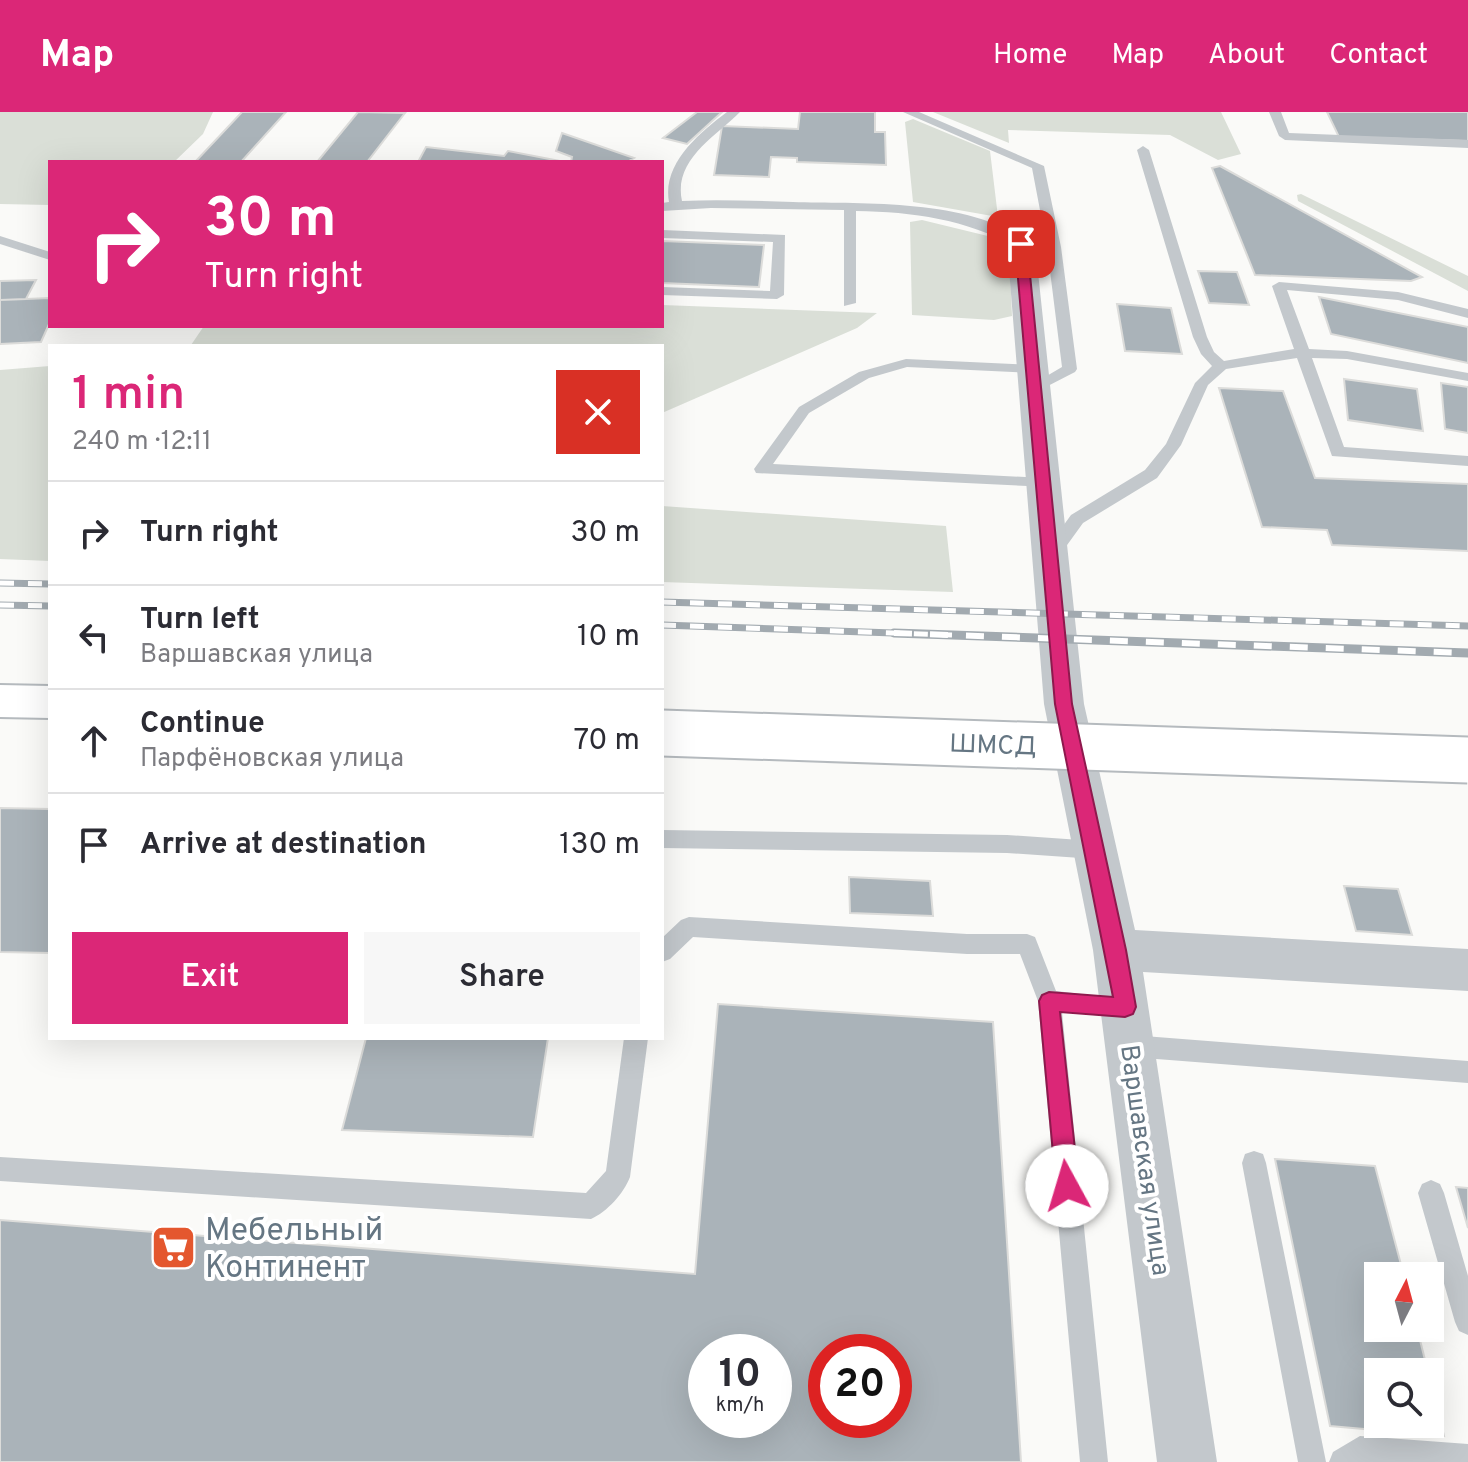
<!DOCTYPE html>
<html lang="en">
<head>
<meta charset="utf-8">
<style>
	body { margin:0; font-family:Overpass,sans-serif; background:#f7f7f7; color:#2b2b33; height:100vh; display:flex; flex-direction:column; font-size:30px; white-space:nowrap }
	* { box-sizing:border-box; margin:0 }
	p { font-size:26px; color:#7c7c81 }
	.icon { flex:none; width:44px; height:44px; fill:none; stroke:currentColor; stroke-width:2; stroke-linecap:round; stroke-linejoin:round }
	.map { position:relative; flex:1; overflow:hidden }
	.panel { position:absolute; left:48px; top:232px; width:616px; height:696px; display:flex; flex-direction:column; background:#fff; border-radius:0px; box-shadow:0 8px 32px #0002 }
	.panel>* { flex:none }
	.top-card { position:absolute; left:48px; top:48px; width:616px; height:168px; border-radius:0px; box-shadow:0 8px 32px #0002; background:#db2777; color:#fff; overflow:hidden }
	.needle { width:52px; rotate:6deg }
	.controls { position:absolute; left:1364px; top:1150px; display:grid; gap:16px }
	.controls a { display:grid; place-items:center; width:80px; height:80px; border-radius:0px; background:#fff; box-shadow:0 8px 32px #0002; font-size:40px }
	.speed { position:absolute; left:688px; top:1222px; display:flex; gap:16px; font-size:40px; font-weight:700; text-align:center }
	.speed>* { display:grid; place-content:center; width:104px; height:104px; border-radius:50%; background:#fff; box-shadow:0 8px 32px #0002; line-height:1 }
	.speed small { font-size:20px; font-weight:400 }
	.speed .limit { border:12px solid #d22; background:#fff; color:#111 }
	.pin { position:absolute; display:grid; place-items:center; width:68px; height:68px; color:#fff; margin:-34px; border-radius:16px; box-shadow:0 4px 12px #0006 }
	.me { position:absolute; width:88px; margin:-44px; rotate:354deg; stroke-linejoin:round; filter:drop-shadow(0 0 6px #0008) }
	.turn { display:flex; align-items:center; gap:28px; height:168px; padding:0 24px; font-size:36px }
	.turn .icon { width:104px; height:104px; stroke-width:2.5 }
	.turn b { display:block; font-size:56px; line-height:68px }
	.round { display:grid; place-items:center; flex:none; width:84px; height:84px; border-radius:0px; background:#f7f7f7 }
	.summary { display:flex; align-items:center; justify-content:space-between; height:136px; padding:0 24px }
	h1 { font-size:48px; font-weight:600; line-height:60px; color:#db2777 }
	.cta { display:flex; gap:16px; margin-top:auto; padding:16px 24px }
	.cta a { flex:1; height:92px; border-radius:0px; background:#db2777; color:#fff; font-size:32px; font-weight:600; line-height:92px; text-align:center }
	.cta a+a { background:#f7f7f7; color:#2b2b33 }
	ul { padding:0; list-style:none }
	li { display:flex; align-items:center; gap:24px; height:104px; padding:0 24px; border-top:2px solid #e1e1e2 }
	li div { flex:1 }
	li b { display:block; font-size:30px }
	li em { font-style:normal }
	header { display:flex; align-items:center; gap:48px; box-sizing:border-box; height:112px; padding:0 40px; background:#db2777; color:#fff }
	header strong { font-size:38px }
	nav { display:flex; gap:44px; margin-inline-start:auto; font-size:28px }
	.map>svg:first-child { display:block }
	.green { fill:#dadfd7 }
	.building { fill:#aab3b9; stroke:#dcdcda; stroke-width:2; fill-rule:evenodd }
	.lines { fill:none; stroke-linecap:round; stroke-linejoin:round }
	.primary-casing { stroke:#b5babe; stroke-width:4 }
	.service { fill:#c3c8cc; fill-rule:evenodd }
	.minor { fill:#c3c8cc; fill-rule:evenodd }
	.primary { fill:#fff; fill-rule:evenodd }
	.rail-far1-casing { stroke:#a2aab0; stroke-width:7 }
	.rail-casing { stroke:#a2aab0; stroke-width:9 }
	.rail-far1 { stroke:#fff; stroke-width:5; stroke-dasharray:14; stroke-linecap:butt }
	.rail { stroke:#fff; stroke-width:6; stroke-dasharray:18; stroke-linecap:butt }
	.primary-bridge-casing { stroke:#b5babe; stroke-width:49; stroke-linecap:butt }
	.primary-bridge { stroke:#fff; stroke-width:45 }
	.route { fill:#db2777; stroke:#8e194d; stroke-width:2 }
	.labels { text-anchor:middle; stroke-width:8; stroke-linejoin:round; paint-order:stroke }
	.street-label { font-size:26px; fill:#657683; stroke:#fff }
	.near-poi-label { font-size:32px; fill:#657683; stroke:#fff; text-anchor:start }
</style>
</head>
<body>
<header>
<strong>Map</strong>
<nav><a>Home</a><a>Map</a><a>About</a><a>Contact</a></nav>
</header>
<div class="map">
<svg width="1468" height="1350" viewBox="0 0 1468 1350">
	<rect width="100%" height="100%" fill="#fafaf8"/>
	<!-- green -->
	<path class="green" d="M0,0H213L203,22L174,50H50V93L0,92Z
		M933,0H1221L1241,42L1218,48L1170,23L1008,18L1009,31Z
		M913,7L990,39L998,105L913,90L905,10Z
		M1301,82L1468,164V179L1298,89L1297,83Z
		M922,108L996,126L1009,136L1012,204L994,208L912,203L910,110Z
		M662,193L877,201L857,216L662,301V234H185L191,233L204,214H662Z
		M50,254V449L0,447V258Z
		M662,394L946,414L953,480L662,470Z"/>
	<!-- building -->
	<path class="building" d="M242,0H286L241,50H195Z
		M358,0L405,1L367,50H317Z
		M697,0H722L687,32L663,26Z
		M800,0H875V20H885L886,53L797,50V46L771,45L769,65L714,63L722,14L798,17Z
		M1327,0H1468V29L1339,25Z
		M562,21L634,46L627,50H571L572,45L556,39Z
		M426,35L504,44L508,39L565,50H418Z
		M1220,54L1422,165L1411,169L1255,163L1212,56Z
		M662,129L764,133L759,175L662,171Z
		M1198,159L1237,160L1249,193L1209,191Z
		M36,168L26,187L0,188V169Z
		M1319,185L1468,215V251L1331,222Z
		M50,186V210L41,230L0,232V188Z
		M1117,192L1171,196L1182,242L1125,239Z
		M1344,267L1417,277L1423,319L1348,308Z
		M1441,271L1468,275V321L1445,317Z
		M1219,276L1283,279L1315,366L1468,372V439L1332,433L1327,418L1262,415Z
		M0,696L50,697V841L0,840Z
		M849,765L930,769L933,804L850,801Z
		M1344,774L1398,777L1412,823L1356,819Z
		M718,892L993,910L1021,1350H0V1108L695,1162ZM706,1240H774V1308H706ZM826,1240H894V1308H826Z
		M366,926H548L533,1025L342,1018Z
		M1275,1047L1375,1054L1404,1164H1378V1216H1417L1428,1260H1378V1312H1430V1268L1444,1324L1330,1314Z
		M1456,1075L1468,1076V1116Z"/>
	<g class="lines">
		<defs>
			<path id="primary" d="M0,573L50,574V606L0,605Z"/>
		</defs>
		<!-- primary casing -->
		<use href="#primary" class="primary-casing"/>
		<!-- service -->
		<path class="service" d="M727,0H740C715,25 673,48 682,89C719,87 756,89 793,90C857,92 978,86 1028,132L1016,135C965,107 914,100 856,99V191L844,194V98L711,96L662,99V91L669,90C662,52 699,21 727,0Z
			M903,0H919L1044,54L1061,135L1077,257L1075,260L1040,278H1030L1028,275L1062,255L1047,135L1032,56Z
			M1269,0H1281L1289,21L1468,28V36L1285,28L1279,24Z
			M1143,34L1149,38L1207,225L1214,240L1224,249L1294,237L1272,174L1279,170L1398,180L1468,197V206L1398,188L1287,178L1309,237L1347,239L1468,261V269L1347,247L1312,246L1344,335L1468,344V354L1332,344L1297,246L1226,257L1208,273L1181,333L1157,366L1083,411L1057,447H1045L1042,443L1071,403L1145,358L1166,332L1195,271L1212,254L1201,242L1193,225L1137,38Z
			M662,118L785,123L784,183L777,187L662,183V175L770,179L773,130L662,126Z
			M0,124L50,140V148L0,132Z
			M906,247L1033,253L1040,257L1033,261L907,255L869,266L809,301L773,352L1044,366L1050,367V375L756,361L754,357L799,295L859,260Z
			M662,718L1007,723L1095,729L1102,732L1105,738L1102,744L1095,747L1007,741L662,736Z
			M689,805L967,822H1027L1035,825L1056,879L1133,888L1136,895L1133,902L1125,906L1062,900L1108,1350H1080L1038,889L1020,842H967L693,825L670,847L662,850V826L681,808Z
			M1131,923L1468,949V971L1131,945L1123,942L1119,934L1123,926Z
			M624,926H648L630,1065C624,1081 607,1100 591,1107L0,1069V1045L586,1081L606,1059Z
			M1254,1039L1263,1042L1266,1051L1326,1350H1298L1242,1051L1245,1042Z
			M1431,1068L1440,1072L1444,1081L1468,1164V1223L1459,1219L1455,1210L1418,1081L1422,1072Z
			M1360,1324L1468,1332V1350H1329L1333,1340Z"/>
		<!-- minor -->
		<path class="minor" d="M1021,124L1031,126L1035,132L1084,592L1135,818L1468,837V879L1143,860L1217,1350H1157L1093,838L1044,592L1007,132L1011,126Z"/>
		<!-- primary -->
		<use href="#primary" class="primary"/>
		<defs>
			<path id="rail-far1" d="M0,471L50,472
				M662,490L1468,514
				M0,493L50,494
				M662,513L952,523"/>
			<path id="rail" d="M894,521L1468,541"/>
		</defs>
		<!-- rail-far1 casing -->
		<use href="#rail-far1" class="rail-far1-casing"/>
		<!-- rail casing -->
		<use href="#rail" class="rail-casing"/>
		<!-- rail-far1 -->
		<use href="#rail-far1" class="rail-far1"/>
		<!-- rail -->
		<use href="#rail" class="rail"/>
		<defs>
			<path id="primary-bridge" d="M662,621L1468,648"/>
		</defs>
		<!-- primary-bridge casing -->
		<use href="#primary-bridge" class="primary-bridge-casing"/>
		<!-- primary-bridge -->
		<use href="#primary-bridge" class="primary-bridge"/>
	</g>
	<!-- route -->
	<path class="route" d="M1021,128L1027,132L1072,592L1126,838L1136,895L1133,902L1125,905L1060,900L1079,1074L1075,1082L1067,1085L1059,1082L1056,1074L1039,889L1042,883L1049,880L1113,885L1055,592L1015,132Z"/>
	<!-- icons -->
	<defs>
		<symbol id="supermarket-square" viewBox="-11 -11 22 22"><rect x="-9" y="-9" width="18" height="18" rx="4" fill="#e4572e" stroke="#fff"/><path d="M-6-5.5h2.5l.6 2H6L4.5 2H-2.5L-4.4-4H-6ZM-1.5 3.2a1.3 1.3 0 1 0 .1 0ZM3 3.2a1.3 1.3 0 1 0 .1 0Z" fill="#fff"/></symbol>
	</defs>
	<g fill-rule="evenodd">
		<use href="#supermarket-square" x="148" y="1110" width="51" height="51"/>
	</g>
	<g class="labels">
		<!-- street labels -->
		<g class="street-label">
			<text transform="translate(993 632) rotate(2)" y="9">ШМСД</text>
			<text transform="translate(1146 1048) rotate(82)" y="9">Варшавская улица</text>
		</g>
		<!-- near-poi labels -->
		<g class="near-poi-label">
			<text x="205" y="1128">Мебельный<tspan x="205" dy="37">Континент</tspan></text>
		</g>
	</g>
</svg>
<div class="controls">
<a><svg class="needle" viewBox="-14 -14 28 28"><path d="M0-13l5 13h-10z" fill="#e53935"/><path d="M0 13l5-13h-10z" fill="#7c7c81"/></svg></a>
<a><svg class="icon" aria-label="search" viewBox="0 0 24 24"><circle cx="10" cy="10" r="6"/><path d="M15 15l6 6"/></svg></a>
</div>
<div class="speed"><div>10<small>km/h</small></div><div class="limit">20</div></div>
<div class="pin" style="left:1021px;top:132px;background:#d93025"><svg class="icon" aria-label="arrive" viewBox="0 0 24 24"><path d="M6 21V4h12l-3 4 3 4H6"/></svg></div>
<svg class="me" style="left:1067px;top:1074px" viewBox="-20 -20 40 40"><circle r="19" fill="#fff"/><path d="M0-13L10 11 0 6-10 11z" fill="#db2777"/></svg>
<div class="top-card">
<div class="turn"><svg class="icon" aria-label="right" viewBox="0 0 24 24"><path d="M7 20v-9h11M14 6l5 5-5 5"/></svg><div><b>30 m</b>Turn right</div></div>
</div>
<section class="panel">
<div class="summary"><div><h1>1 min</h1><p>240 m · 12:11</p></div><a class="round" style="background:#d93025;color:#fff"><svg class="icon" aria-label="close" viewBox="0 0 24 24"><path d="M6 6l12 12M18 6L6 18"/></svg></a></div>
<ul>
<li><svg class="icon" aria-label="right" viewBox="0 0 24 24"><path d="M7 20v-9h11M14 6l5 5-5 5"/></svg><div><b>Turn right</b></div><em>30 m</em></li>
<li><svg class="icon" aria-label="left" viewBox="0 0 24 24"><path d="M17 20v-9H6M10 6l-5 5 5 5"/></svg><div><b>Turn left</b><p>Варшавская улица</p></div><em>10 m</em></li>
<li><svg class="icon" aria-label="ahead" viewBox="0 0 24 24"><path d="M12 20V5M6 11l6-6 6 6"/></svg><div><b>Continue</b><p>Парфёновская улица</p></div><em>70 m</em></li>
<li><svg class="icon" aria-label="arrive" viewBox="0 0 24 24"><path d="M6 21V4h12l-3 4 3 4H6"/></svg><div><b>Arrive at destination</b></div><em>130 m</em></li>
</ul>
<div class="cta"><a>Exit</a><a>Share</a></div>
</section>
</div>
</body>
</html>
